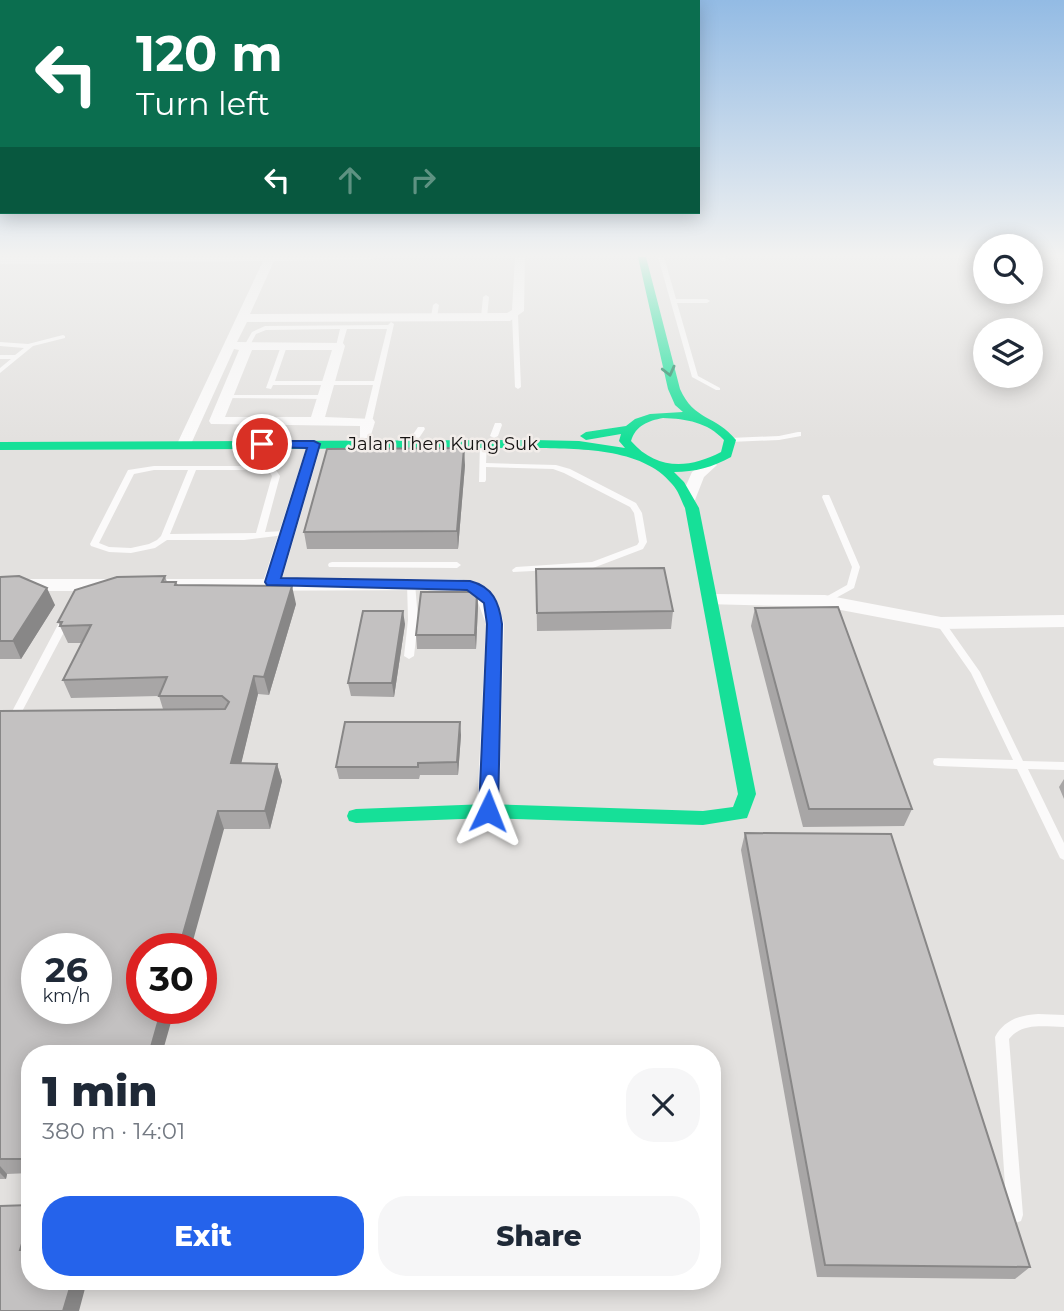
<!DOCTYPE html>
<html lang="en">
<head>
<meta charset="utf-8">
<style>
	body { margin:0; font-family:Montserrat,sans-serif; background:#f6f6f7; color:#1f2937; height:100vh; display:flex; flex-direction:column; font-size:26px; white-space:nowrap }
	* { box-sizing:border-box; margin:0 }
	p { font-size:23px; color:#747a83 }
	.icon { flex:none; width:38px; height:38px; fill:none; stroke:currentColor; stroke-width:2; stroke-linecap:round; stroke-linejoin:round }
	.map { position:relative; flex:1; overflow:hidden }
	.details { position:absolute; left:21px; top:1045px; width:700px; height:245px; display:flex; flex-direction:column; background:#fff; border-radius:28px; box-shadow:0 4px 18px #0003 }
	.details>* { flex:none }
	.hud { position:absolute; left:0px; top:0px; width:700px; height:214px; box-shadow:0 4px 18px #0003; background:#0b6e4f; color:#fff; overflow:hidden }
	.fabs { position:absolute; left:973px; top:234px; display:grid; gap:14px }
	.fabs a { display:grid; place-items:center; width:70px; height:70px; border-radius:50%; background:#fff; box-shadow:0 4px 18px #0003; font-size:35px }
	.speed { position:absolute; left:21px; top:933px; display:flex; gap:14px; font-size:35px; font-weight:700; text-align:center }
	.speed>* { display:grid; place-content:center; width:91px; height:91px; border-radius:50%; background:#fff; box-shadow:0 4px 18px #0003; line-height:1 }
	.speed small { font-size:18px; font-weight:400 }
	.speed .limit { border:10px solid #d22; background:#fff; color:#111 }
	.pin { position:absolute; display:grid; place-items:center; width:60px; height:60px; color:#fff; margin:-30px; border:4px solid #fff; border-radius:50%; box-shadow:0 2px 7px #0007 }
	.me { position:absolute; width:77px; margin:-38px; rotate:2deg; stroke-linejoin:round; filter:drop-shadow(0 0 5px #0008) }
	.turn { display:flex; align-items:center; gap:24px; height:147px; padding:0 21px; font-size:32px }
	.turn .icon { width:91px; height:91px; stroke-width:2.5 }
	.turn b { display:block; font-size:49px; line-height:60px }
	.lanes { display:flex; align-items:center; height:66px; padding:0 21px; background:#0003; justify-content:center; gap:35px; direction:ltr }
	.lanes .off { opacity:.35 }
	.round { display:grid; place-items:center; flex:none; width:74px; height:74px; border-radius:28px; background:#f6f6f7 }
	.headline { display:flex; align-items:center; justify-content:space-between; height:119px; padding:0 21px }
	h1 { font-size:42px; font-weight:800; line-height:52px }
	.button { display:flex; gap:14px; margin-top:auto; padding:14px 21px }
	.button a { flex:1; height:80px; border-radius:28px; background:#2563eb; color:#fff; font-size:28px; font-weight:800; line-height:80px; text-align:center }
	.button a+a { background:#f6f6f7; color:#1f2937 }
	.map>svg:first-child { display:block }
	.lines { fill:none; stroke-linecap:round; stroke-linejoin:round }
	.lane { fill:#fbfafa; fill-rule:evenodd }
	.street { fill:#fbfafa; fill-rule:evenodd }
	.fast { fill:#16e098; fill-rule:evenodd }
	.wall { fill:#a8a6a6 }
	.shaded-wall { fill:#888787 }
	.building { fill:#c3c1c1; stroke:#888787; stroke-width:2; fill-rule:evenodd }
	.oneway { stroke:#15835b }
	.route { fill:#2563eb; stroke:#184099; stroke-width:2 }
	.labels { text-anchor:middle; stroke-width:5; stroke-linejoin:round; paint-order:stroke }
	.far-street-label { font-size:18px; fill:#141211; stroke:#f2edea }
</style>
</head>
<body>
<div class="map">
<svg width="1064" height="1311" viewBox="0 0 1064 1311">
	<rect width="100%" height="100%" fill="#e3e1df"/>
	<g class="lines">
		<!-- lane -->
		<path class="lane" d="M658,257H664L676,299H707L710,301L707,303H677L698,376L720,388V390H716L692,377Z
			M718,257H724L727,260L722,261Z
			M486,295L489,297L487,317L484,319L481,317L483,297Z
			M436,303L439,305L437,317L434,319L431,317L433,305Z
			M515,313L518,315L521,387L518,389L515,387L512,315Z
			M391,322L394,324L372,422L368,424L364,422L373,385H273L271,389L266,388L281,346L284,344L287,346L275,381H374L387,329H347L342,346L339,348L336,346L340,329L266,330L256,334L249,347L244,346L252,332L265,326L388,325Z
			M63,335L65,336V338L33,346L0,373V368L11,359H0V355H15L24,348L0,346V342L28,344Z
			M225,395H324L327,397L324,399L223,398L222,397Z
			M495,423H501L502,425L498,436L494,438L490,436Z
			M418,427H424L425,429L419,438H413L412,436Z
			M798,432H801V436L779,440L730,442L726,440L730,438L779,436Z
			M480,442H486L487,444L486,463L556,465L570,469L636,503L642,513L647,542L643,549L593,568L513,572L512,570L516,567L592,562L637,545L639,542L634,513L630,507L564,473L553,469L486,467V480L485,482H479Z
			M154,466H273L280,476L265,532L285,531L289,533L285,535L244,540H167L155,548L131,553L109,552L91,546L90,544L128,470ZM154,470H188L161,536L157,540L149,544L131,548L109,547L99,543L134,474ZM196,470H268L272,476L256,533L170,534Z
			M823,495H829L830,497L860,567L854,588L825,604L822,603L820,601L822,599L847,585L852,567L822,497Z
			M332,562H457L461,565L457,568L329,567L328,565L329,563Z
			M411,580L415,583L418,620L414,656L409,659L404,656L408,620L407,583Z
			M67,614L72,617L17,721L16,724H8L7,721L62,617Z
			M941,620L944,621L980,672L1023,761L1064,762V770L1028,769L1064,843V860L1060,858L1017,769L938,766L934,765L933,762L934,759L938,758L1013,760L971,673L936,623Z
			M1038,1014L1064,1015V1027C1045,1027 1022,1022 1009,1039L1023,1215L1021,1221L1015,1223L1009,1221L1007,1215L995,1037C1004,1020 1020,1015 1038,1014Z"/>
		<!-- street -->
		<path class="street" d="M375,257L370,260L274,261L250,314L507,313L512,310L515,257H525L524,311L510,321L247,322L237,342L343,343L345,346L325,417L373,419L375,422L370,438H360V426L211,424L209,421L239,350L234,349L191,444L184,448L177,444L263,261L0,264V258ZM252,350H332L311,417H225Z
			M314,441L321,445L282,579H457C486,582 498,596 504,624L499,811L496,817L488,820L480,817L477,811L486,624L476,597L457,590L152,591L143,585L152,579H264L307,445Z
			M709,460L717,465L704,477L695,500L689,502L683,500L681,497L692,472Z
			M0,579H114L123,585L114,591H0Z
			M711,594L825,595L941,617L1064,615V627L941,629L825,607L705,604L702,600L705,596Z"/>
		<!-- fast -->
		<path class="fast" d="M638,257H646L680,389C694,421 716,415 736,440L731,457C713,467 695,472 674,472L684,482L699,508L756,794L747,818L703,825L488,818L356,823L349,821L347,816L349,811L356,809L488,804L703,811L733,807L738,794L685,508C681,500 678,490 672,484C642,447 577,449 533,448L0,450V442L533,440L579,441L625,448L619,441L621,434L586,440L580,436L586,432L626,426L635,419L650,414L683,412L675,405L668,389ZM663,418C687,419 707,422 724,440L721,452C689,469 656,470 631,441C636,425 648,421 663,418Z"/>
	</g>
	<!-- wall -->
	<path class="wall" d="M465,465L458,549H307L304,532Z
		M536,569L673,611L671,629L537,631Z
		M165,576L167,582H176L178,585L296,604L269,695L258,694L241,763L277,764L282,781L270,829H224L30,1054V1173L7,1174L6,1179H0V711L163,709L159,696L71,698L63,680L82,643H68L58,622Z
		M0,577L55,605L21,659H0Z
		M477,592L478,606L476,649H417L416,635Z
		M755,608L912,809L904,826L803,827L751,626Z
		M405,624L394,697L351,696L348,683Z
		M461,735L458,775H420L419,779H339L336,767Z
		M1064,779V799L1059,787Z
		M745,833L1030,1267L1015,1279L817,1277L741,850Z"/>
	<!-- shaded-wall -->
	<path class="shaded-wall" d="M464,448L465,465L458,549L457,531Z
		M292,586L296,604L269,695L264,677Z
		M47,588L55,605L21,659L13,641Z
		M477,592L478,606L476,649L475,635Z
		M403,611L405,624L394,697L392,683Z
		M254,676L258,694L237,781L231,763Z
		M460,722L461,735L458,775L457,762Z
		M277,764L282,781L270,829L265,811Z
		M218,811L224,829L191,948H179Z
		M162,1008H175L162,1054H149Z
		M0,1166L7,1174L6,1179L0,1173Z
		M30,1218V1259L20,1250Z
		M72,1281H87L79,1311H63Z"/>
	<!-- building -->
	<path class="building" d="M464,448L457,531L304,532L327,449Z
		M664,568L673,611L537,613L536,569Z
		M19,576L47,588L13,641H0V577Z
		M165,576L162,582H176L175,585L292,586L264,677L254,676L231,763L277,764L265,811H218L179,948H142V1008H162L149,1054H30V1159H0V711L225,709L229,702L222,696H159L167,677L63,680L91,625L60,626L62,622H58L75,590L117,577ZM37,948H96V1008H37Z
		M421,592H477L475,635H416Z
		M838,607L912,809H809L755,608Z
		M363,611H403L392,683H348Z
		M345,722H460L457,762L418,763V767H336Z
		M745,833L891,834L1030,1267L825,1265Z
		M30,1205V1218L20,1250H30V1281H72L63,1311H0V1206Z"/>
	<!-- one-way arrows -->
	<defs><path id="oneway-chevron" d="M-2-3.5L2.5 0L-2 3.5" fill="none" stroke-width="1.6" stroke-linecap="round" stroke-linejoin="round" transform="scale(1.75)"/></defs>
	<use class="oneway" href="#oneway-chevron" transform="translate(669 371) rotate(76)"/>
	<!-- sky -->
	<linearGradient id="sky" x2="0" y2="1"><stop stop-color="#93bbe4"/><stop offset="0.58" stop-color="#f2f2f1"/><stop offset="1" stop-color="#f2f2f1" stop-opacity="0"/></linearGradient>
	<rect width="1064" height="440" fill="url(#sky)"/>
	<!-- route -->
	<path class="route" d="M262,441H314L320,444L281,578L470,581C493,587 499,602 502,624L498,811L495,816L488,819L479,811L487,624L484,603L467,590L267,585L265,582L307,448L258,447L256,444Z"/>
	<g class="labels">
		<!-- far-street labels -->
		<g class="far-street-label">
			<text x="443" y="450">Jalan Then Kung Suk</text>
		</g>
	</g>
</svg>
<div class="fabs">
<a><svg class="icon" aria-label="search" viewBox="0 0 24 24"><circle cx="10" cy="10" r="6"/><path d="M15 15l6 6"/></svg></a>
<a><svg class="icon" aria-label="layers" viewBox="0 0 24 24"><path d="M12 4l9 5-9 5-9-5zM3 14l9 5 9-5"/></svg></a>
</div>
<div class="speed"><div>26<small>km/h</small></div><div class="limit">30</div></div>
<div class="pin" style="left:262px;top:444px;background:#d93025"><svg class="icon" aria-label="arrive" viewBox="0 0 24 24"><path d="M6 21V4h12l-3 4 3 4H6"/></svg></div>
<svg class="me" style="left:488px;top:811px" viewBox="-20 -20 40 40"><path d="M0-17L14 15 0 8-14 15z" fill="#2563eb" stroke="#fff" stroke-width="4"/></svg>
<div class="hud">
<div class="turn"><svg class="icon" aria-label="left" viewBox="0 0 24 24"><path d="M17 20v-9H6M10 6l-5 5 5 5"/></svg><div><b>120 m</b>Turn left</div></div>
<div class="lanes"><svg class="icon" aria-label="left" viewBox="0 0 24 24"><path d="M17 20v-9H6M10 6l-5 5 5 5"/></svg><svg class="icon off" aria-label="ahead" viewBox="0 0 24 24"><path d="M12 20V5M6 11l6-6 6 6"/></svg><svg class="icon off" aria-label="right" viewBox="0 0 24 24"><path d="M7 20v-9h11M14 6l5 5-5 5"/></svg></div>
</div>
<section class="details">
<div class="headline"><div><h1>1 min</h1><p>380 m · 14:01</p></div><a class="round"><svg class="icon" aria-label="close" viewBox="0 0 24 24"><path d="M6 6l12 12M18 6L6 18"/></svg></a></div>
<div class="button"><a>Exit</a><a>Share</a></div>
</section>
</div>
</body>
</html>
